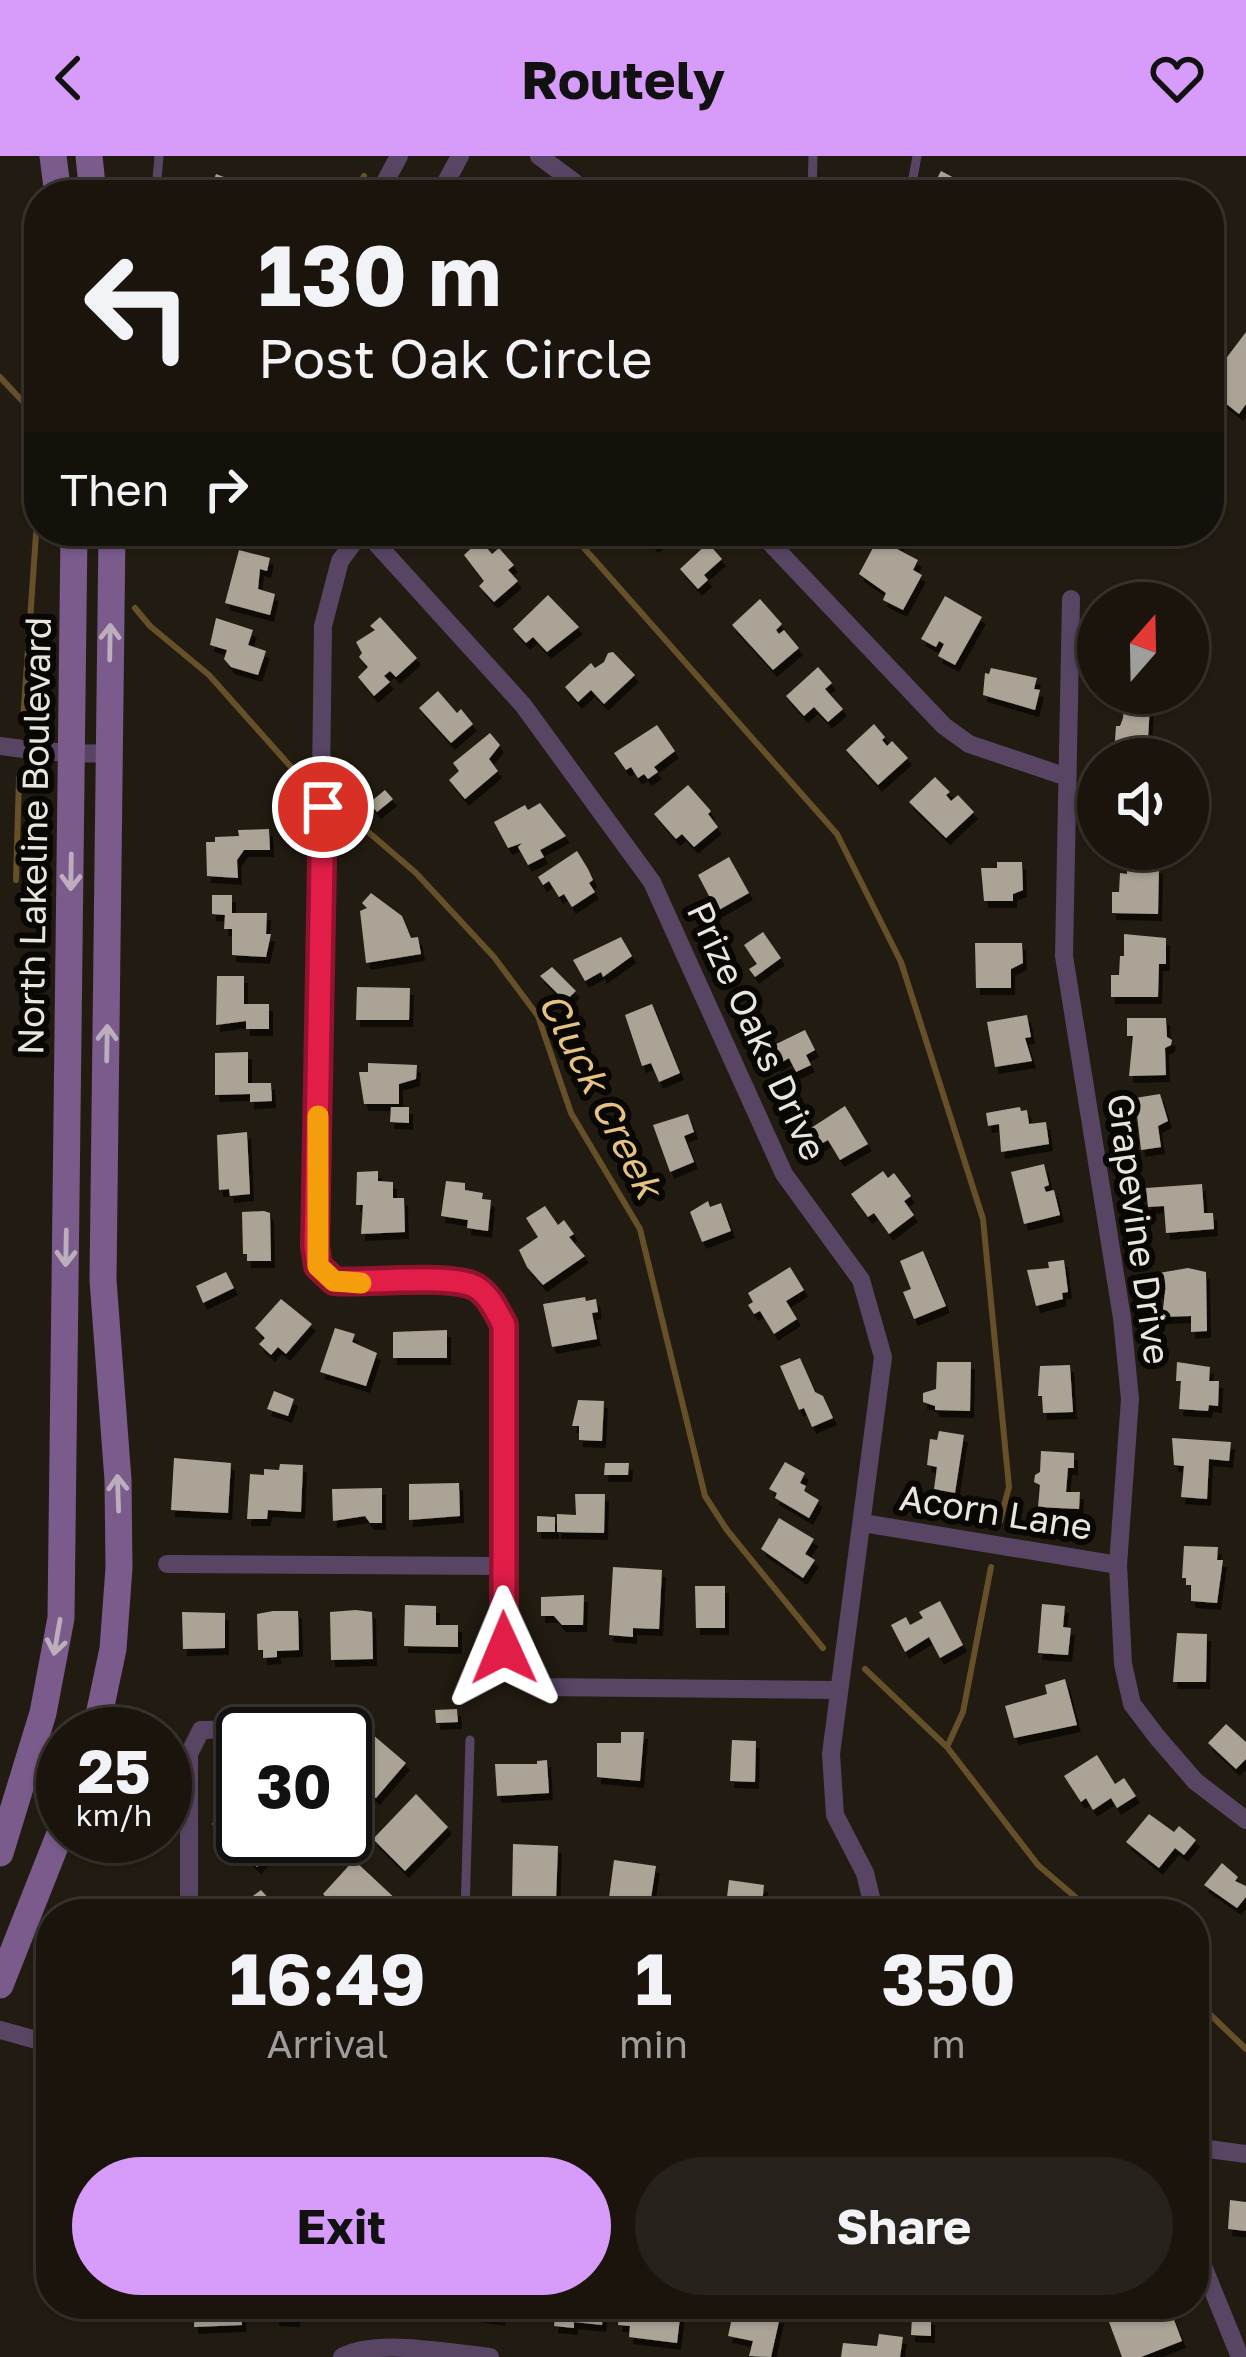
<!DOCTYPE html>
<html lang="en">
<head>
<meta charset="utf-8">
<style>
	body { margin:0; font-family:"Golos Text",sans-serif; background:#27211b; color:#f1f3f6; height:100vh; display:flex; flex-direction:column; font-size:45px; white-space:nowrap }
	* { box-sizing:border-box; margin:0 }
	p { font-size:39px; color:#9f9e9d }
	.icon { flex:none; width:66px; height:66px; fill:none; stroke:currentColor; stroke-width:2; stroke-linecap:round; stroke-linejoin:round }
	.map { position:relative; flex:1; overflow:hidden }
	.details { position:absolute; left:36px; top:1743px; width:1173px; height:420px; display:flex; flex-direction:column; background:#1a140d; border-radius:48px; box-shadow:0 3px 9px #0004,0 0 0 3px #38332e }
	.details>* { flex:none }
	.guide { position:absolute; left:24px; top:24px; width:1200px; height:366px; border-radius:48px; box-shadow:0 3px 9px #0004,0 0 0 3px #38332e; background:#1a140d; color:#f1f3f6; overflow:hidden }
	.needle { width:78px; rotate:20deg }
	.tools { position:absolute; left:1077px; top:426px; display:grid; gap:24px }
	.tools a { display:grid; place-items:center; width:132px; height:132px; border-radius:50%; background:#1a140d; box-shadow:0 3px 9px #0004,0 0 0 3px #38332e; font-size:60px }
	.speed { position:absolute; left:36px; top:1551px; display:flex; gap:24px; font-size:60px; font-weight:700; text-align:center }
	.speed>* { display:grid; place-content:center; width:156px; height:156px; border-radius:50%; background:#1a140d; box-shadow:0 3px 9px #0004,0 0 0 3px #38332e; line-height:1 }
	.speed small { font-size:30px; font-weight:400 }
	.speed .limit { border:6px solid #111; border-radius:18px; background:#fff; color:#111 }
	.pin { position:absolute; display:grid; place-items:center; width:102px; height:102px; color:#fff; margin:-51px; border:6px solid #fff; border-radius:50%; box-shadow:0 3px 12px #0007 }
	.me { position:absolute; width:132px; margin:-66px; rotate:359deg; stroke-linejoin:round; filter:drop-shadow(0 0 9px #0008) }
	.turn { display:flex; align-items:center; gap:42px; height:252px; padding:0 36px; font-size:54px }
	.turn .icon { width:156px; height:156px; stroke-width:2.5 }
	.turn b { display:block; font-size:84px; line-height:102px }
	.then { display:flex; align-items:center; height:114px; padding:0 36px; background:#0003; gap:24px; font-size:45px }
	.eta { display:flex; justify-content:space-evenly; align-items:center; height:204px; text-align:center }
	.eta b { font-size:72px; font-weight:700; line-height:84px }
	.cta { display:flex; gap:24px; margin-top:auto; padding:24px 36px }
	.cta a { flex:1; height:138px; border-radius:72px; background:#d79bf9; color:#111; font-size:48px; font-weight:700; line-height:138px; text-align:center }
	.cta a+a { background:#27211b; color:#f1f3f6 }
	header { display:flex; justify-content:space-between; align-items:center; height:156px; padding:0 36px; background:#d79bf9; color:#111; font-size:54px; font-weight:700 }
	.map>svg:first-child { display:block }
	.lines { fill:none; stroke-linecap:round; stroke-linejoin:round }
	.stream { stroke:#66502a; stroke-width:6 }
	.building { fill:#aba395; filter:url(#shadow) }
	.service { stroke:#584564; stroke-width:9 }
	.minor { stroke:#584564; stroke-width:18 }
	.secondary { stroke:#7a5b8c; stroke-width:27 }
	.oneway { stroke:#bdaebd }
	.route-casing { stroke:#92132f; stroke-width:30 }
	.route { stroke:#e11d48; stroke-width:21 }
	.slow { stroke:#f59e0b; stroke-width:21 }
	.labels { text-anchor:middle; stroke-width:12; stroke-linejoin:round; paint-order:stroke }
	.street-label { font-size:36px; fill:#eae6de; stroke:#090704 }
	.water-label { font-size:39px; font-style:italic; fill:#e7c182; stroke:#090704 }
</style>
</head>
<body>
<header><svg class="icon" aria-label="back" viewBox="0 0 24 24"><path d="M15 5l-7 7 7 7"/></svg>Routely<svg class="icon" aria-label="heart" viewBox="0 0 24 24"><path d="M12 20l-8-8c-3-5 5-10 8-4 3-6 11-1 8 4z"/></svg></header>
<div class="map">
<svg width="1246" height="2201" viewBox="0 0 1246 2201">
	<defs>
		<filter id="shadow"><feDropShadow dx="4" dy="7" stdDeviation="0" flood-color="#0009"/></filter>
	</defs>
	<rect width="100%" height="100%" fill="#221b11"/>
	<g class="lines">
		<!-- stream -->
		<path class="stream" d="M354,39L364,20
			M0,221L27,250L39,281
			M569,375L837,678L901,806L983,1063L1009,1331L1000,1365
			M135,452L150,470L209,519L291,611
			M23,565L39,335
			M338,650L416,717L494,801L538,860L571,957L640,1073L705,1340L727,1374L823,1492
			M16,724L19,622
			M865,1513L947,1591L1038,1709L1095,1758
			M947,1591L963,1556L991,1411
			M1194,1843L1246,1893"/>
	</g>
	<!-- building -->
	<path class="building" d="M941,15L987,39H928Z
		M216,18L271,39H208Z
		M1246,176V248L1239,258L1209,234V225Z
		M641,375H672L654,390Z
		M882,375L901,385L897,393L918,404L913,414L922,419L903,454L883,444L886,437L859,418Z
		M480,384L492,398L499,392L514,409L508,414L518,425L494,446L479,430L484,425L464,399Z
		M708,387L722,403L704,419L708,424L698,433L680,413Z
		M239,394L270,402L267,415L260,413L258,433L275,438L270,459L225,447Z
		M548,439L579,471L547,496L533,481L526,487L513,473Z
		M945,440L982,461L955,509L938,500L944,488L939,485L936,491L921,483Z
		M760,443L782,468L776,474L779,478L784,474L799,492L773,514L732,469Z
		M380,461L417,502L396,521L390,515L384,520L390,526L374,540L358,521L368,511L359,501L362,497L356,486L375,474L370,470Z
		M216,462L253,474L248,489L266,495L258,519L231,511L224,503L227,494L210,489Z
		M613,496L635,519L604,548L591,534L578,546L565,531L591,507L595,512L604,506L608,497Z
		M818,511L832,527L825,533L843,553L828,566L814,551L804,560L786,540Z
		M991,512L1037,522L1034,533L1040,534L1035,554L983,539L985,517L989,518Z
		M438,535L457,557L461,553L473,568L451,587L419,552Z
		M1124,546L1150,548L1147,601L1114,598L1116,570H1120L1123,562Z
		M874,568L885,581L882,584L887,590L892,585L908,602L878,629L846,594Z
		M657,569L675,595L654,611L658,616L648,623L644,618L638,622L631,611L626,614L614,597Z
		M490,577L500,589L489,603L498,615L465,643L449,624L459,615L453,607Z
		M935,621L950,636L946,639L951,645L958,639L974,656L946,682L909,646Z
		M688,629L711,655L708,658L718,671L694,691L682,678L676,683L654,658Z
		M385,634L393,643L377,656L369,647Z
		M540,647L566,680L540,694L544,701L528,709L518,691L522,687L508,692L494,666L525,649L528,654Z
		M269,673L270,694H244L237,704L238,722L207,720L206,686H215V681L239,680L238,674Z
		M577,695L588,713L593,724L589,727L595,736L572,751L564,738L559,741L549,725L543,729L538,721Z
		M729,701L749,737L717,755L698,719Z
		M997,706H1022L1023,734L1013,738V745H984L981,712H997Z
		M1127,710L1159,711L1158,758L1112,757V736H1119L1120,717L1127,718Z
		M371,737L402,760L411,782L418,781L421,798L366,807L360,755L367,752L362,747Z
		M212,739H232V757H267L266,778H271L266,801L232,799V773H224L225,759L212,758Z
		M763,776L781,802L755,821L749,813L757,808L744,789Z
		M1124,778L1166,782V808H1159L1158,841H1111V819H1119L1120,800H1124Z
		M621,781L632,800L603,821L601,816L585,825L573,804Z
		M975,787H1022L1023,807L1011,813V832H976Z
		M552,811L576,835L565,845L540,820Z
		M217,820H244V848H269V873H246V865L216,869Z
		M357,831L410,832L409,864H356Z
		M652,848L680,917L659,926L651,907L642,910L625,859Z
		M1027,859L1031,881L1025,882L1032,905L995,911L987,866Z
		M1127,862H1166L1167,881L1172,884L1171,889L1165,892L1166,919L1129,920L1133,880H1127Z
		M805,874L815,894L806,899L811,909L796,916L789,902L777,909L768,892Z
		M248,896V927H271L272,945L250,946V938L215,939V897Z
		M368,907L417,909L416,923L399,928V948H364L359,916H368Z
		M1160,938L1168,965L1158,970L1161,991L1141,994L1135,942Z
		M845,950L868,988L840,1004L828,984L821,988L811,972Z
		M391,951H409V967L390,966Z
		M1020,951L1021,955L1027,954L1029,968L1046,966L1049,988L1001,996L999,968L988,970L986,957Z
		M688,958L694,976L684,980L694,1006L670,1016L653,969Z
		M247,976L250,1038L230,1040L229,1033L219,1034L217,979Z
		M1044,1008L1049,1029L1044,1031L1046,1036L1054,1034L1060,1059L1024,1068L1011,1016Z
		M378,1015V1025L393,1026V1042H404L405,1076L361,1078L363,1049H356L357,1016Z
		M883,1015L888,1022L894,1017L911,1040L904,1045L914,1059L889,1078L874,1057L868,1061L851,1038Z
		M446,1025L465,1027V1034L483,1037L482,1043L491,1044L488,1075L467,1072L468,1064L441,1060Z
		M1202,1028L1204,1057H1213L1214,1073L1166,1077L1164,1050L1148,1051L1146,1032Z
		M708,1045L710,1051L721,1047L731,1075L702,1086L690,1056Z
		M545,1050L558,1069L564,1064L574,1078L569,1081L585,1100L543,1129L527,1111L519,1094L538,1081L526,1062Z
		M264,1055L270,1057L271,1105H247V1098H243L242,1056Z
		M923,1095L946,1150L914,1163L903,1136L911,1133L900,1105Z
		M1064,1104L1068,1136L1062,1137L1063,1143L1036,1150L1027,1114L1049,1112L1048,1106Z
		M790,1111L804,1134L786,1145L797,1163L774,1178L760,1155L754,1158L748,1149L753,1146L748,1137Z
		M1188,1112L1206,1116L1207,1175L1191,1176V1160L1162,1161L1165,1136L1159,1137V1117Z
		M226,1116L234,1132L203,1147L196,1130Z
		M585,1141L586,1145L596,1143L598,1156L592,1157L597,1183L552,1191L543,1148Z
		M281,1143L312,1168L286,1198L278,1191L271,1199L259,1188L265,1182L255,1172Z
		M335,1172L355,1178L352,1186L377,1197L366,1230L320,1216Z
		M447,1174V1202H393V1176Z
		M800,1202L815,1236L823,1240L833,1262L812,1271L804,1252L799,1254L780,1210Z
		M937,1206H971L970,1255L935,1254V1250L923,1246V1237L936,1233Z
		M1177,1206L1210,1211L1209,1225H1219L1218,1250L1209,1249L1208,1255L1179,1253L1181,1225H1176Z
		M1070,1209L1073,1256L1043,1257L1042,1240H1038L1040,1210Z
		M274,1235L294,1243L288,1260L267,1253Z
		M578,1244L604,1245L602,1285L579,1284V1270H572Z
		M939,1275L964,1279L955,1337L934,1333L937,1311L927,1309L930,1283L937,1284Z
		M1172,1282L1231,1286L1229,1305L1209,1303L1207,1343L1181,1341L1184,1310L1174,1309Z
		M1041,1295L1074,1297V1312H1068L1066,1336H1080L1079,1353L1038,1351L1040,1329L1034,1326L1035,1319L1040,1316Z
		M174,1302L231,1307L228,1357L171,1354Z
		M785,1306L805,1317L800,1327L806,1330L804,1335L819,1344L809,1362L775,1342L777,1337L769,1333Z
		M605,1307H629L628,1319H604Z
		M280,1308L303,1309L301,1356L268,1354L267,1363H247L250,1318L264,1319V1313L279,1314Z
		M459,1327L460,1360L409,1364V1328Z
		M382,1332V1367H370L365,1360L333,1365L332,1333Z
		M575,1338H605L604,1377L557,1376V1358L576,1359Z
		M537,1360L555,1361V1376H537Z
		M779,1362L814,1383L805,1398L815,1404L803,1422L761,1393Z
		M1184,1390L1218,1391L1217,1404H1223L1217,1447L1191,1445V1429H1186V1422H1182Z
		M613,1411L662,1414L659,1473L633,1472V1481L609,1479Z
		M695,1430H725V1472H696Z
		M584,1439L583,1469H562L554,1460H541V1441Z
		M940,1445L963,1489L940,1502L929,1481L905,1496L891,1469L906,1461L910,1469L923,1462L919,1456Z
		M1042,1448L1065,1450L1063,1471L1071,1472L1068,1499L1038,1497Z
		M405,1449L436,1450V1469H458V1491L404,1490Z
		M356,1454L372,1456L373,1503L331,1504L330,1456Z
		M273,1455H298L299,1494L277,1495V1501L263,1502V1494H258L257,1458Z
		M182,1456L225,1457V1492L183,1493Z
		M1177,1477L1207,1478L1206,1526H1173Z
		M1065,1523L1077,1569L1014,1582L1005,1550L1047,1538L1045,1529Z
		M457,1553L458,1566L436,1567L435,1554Z
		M295,1556L317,1578H271L282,1569Z
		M359,1567L406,1607L376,1642L345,1618V1583Z
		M1226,1568L1246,1586V1603L1236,1613L1208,1587Z
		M621,1576H644L640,1625L597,1621V1587H621Z
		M732,1584L756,1585L755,1626L730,1625Z
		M1097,1599L1115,1628L1124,1622L1136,1640L1117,1652L1111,1642L1093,1654L1086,1642L1081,1646L1064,1620Z
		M547,1604L549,1637L497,1640L495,1608H537V1605Z
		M243,1636V1680H287L257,1711L212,1668Z
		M416,1638L448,1671L405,1715L373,1683Z
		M1149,1658L1174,1676L1179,1670L1196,1684L1184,1699L1175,1692L1159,1712L1126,1686Z
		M513,1688L558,1690L556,1744L545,1743V1750H523V1742H512Z
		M354,1704L399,1746L388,1758L381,1751L375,1758H341L323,1738Z
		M614,1704L656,1710L649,1755L607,1757Z
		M1222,1707L1238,1721L1235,1725L1246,1730V1741L1237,1752L1204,1729Z
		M729,1724L764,1729L761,1758H725Z
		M261,1734L283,1758H233L246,1745Z
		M768,1742L798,1746L797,1758H766Z
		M1230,2044L1246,2046V2075L1228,2073Z
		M195,2148H236L242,2151V2169L194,2171Z
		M276,2148H297L296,2164L275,2163Z
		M477,2148H502L501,2163L476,2159Z
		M550,2148H604L602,2169L574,2166V2172L554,2170L555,2163H549Z
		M620,2148H673V2152L681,2153L677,2187L629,2181L630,2170L618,2169Z
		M735,2148L761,2149L760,2156L780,2161L771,2201L749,2200L753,2185L728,2180Z
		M1155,2148H1168L1182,2185L1141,2201H1122L1109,2166Z
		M912,2161L931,2162V2180L911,2179Z
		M879,2178L903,2181L900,2201H841L843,2187L877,2190Z"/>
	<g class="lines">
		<!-- service -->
		<path class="service" d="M813,0L812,37L838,39
			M144,39L157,23L159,0
			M900,39L913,22L917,0
			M465,1758L470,1584"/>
		<!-- minor -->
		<path class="minor" d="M539,0L574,26L585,39
			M378,39L399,0
			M439,39L460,0
			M811,39L812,37
			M362,375L340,405L323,470L315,1090L318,1110L334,1125C367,1128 452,1117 476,1132C490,1140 497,1155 504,1169V1492L512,1518L539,1531L836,1534
			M365,375L523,549L652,726L784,1018L861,1124L883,1201L831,1598L835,1659L865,1717L875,1758
			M759,375L944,570L969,588L1067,621
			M1071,443L1064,800L1122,1162L1130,1243L1118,1409L1123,1508L1132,1548L1157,1581L1195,1625L1246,1664
			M0,590C35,595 74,599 108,597
			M863,1367L1118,1409
			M167,1408L503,1410
			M189,1758V1598L201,1574L252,1573
			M0,1874L51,1888
			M1194,1991L1246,1998
			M1194,2088L1240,2201
			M342,2201C377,2182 451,2197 490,2201"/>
		<!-- secondary -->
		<path class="secondary" d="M53,0L58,39
			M89,0L93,39
			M95,1578L113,1493L119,1412L118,1324L103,1124L112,375
			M0,1697L43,1557L61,1462L74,375
			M0,1829L63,1670"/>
	</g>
	<!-- one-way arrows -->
	<defs><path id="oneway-shaft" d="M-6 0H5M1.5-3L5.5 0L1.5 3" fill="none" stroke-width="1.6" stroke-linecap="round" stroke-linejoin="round" transform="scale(3)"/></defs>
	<g class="oneway">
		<use href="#oneway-shaft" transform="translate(110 486) rotate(-89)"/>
		<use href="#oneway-shaft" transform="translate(71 716) rotate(91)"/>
		<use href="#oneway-shaft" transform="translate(107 887) rotate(-89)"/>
		<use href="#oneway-shaft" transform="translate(66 1092) rotate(91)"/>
		<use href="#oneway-shaft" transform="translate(118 1337) rotate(-92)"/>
		<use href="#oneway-shaft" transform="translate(57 1481) rotate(100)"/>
	</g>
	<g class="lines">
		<defs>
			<path id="route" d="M323,651L315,1090L318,1110L334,1125C367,1128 452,1117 476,1131C490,1140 497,1156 504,1169V1492"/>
		</defs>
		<!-- route casing -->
		<use href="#route" class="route-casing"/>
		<!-- route -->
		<use href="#route" class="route"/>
		<!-- slow -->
		<path class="slow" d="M318,960V1110L334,1125L361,1127"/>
	</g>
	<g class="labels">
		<!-- street labels -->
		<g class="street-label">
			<text transform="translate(34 680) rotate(-89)" y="13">North Lakeline Boulevard</text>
			<text transform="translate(757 875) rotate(65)" y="13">Prize Oaks Drive</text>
			<text transform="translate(1139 1073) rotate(82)" y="13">Grapevine Drive</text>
			<text transform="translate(996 1356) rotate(9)" y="13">Acorn Lane</text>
		</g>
		<!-- water labels -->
		<g class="water-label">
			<text transform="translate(601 939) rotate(63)" y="14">Cluck Creek</text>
		</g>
	</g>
</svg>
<div class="tools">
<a><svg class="needle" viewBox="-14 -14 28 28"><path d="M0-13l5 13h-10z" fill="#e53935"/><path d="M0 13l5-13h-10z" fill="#9f9e9d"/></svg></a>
<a><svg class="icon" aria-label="sound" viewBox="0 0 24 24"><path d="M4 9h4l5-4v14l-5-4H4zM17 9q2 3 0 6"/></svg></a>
</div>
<div class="speed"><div>25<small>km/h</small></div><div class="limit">30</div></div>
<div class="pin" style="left:323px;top:651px;background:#d93025"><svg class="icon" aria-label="arrive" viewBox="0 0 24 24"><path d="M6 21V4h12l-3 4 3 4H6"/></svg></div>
<svg class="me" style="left:504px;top:1492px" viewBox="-20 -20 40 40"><path d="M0-17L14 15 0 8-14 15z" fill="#e11d48" stroke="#fff" stroke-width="4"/></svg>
<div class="guide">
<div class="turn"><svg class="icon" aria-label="left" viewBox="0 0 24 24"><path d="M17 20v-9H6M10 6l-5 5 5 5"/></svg><div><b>130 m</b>Post Oak Circle</div></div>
<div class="then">Then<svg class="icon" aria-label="right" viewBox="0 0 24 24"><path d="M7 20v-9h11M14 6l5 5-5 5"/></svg></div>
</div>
<section class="details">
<div class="eta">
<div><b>16:49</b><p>Arrival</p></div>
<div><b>1</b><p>min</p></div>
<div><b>350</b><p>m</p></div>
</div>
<div class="cta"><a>Exit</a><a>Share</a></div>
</section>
</div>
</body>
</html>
